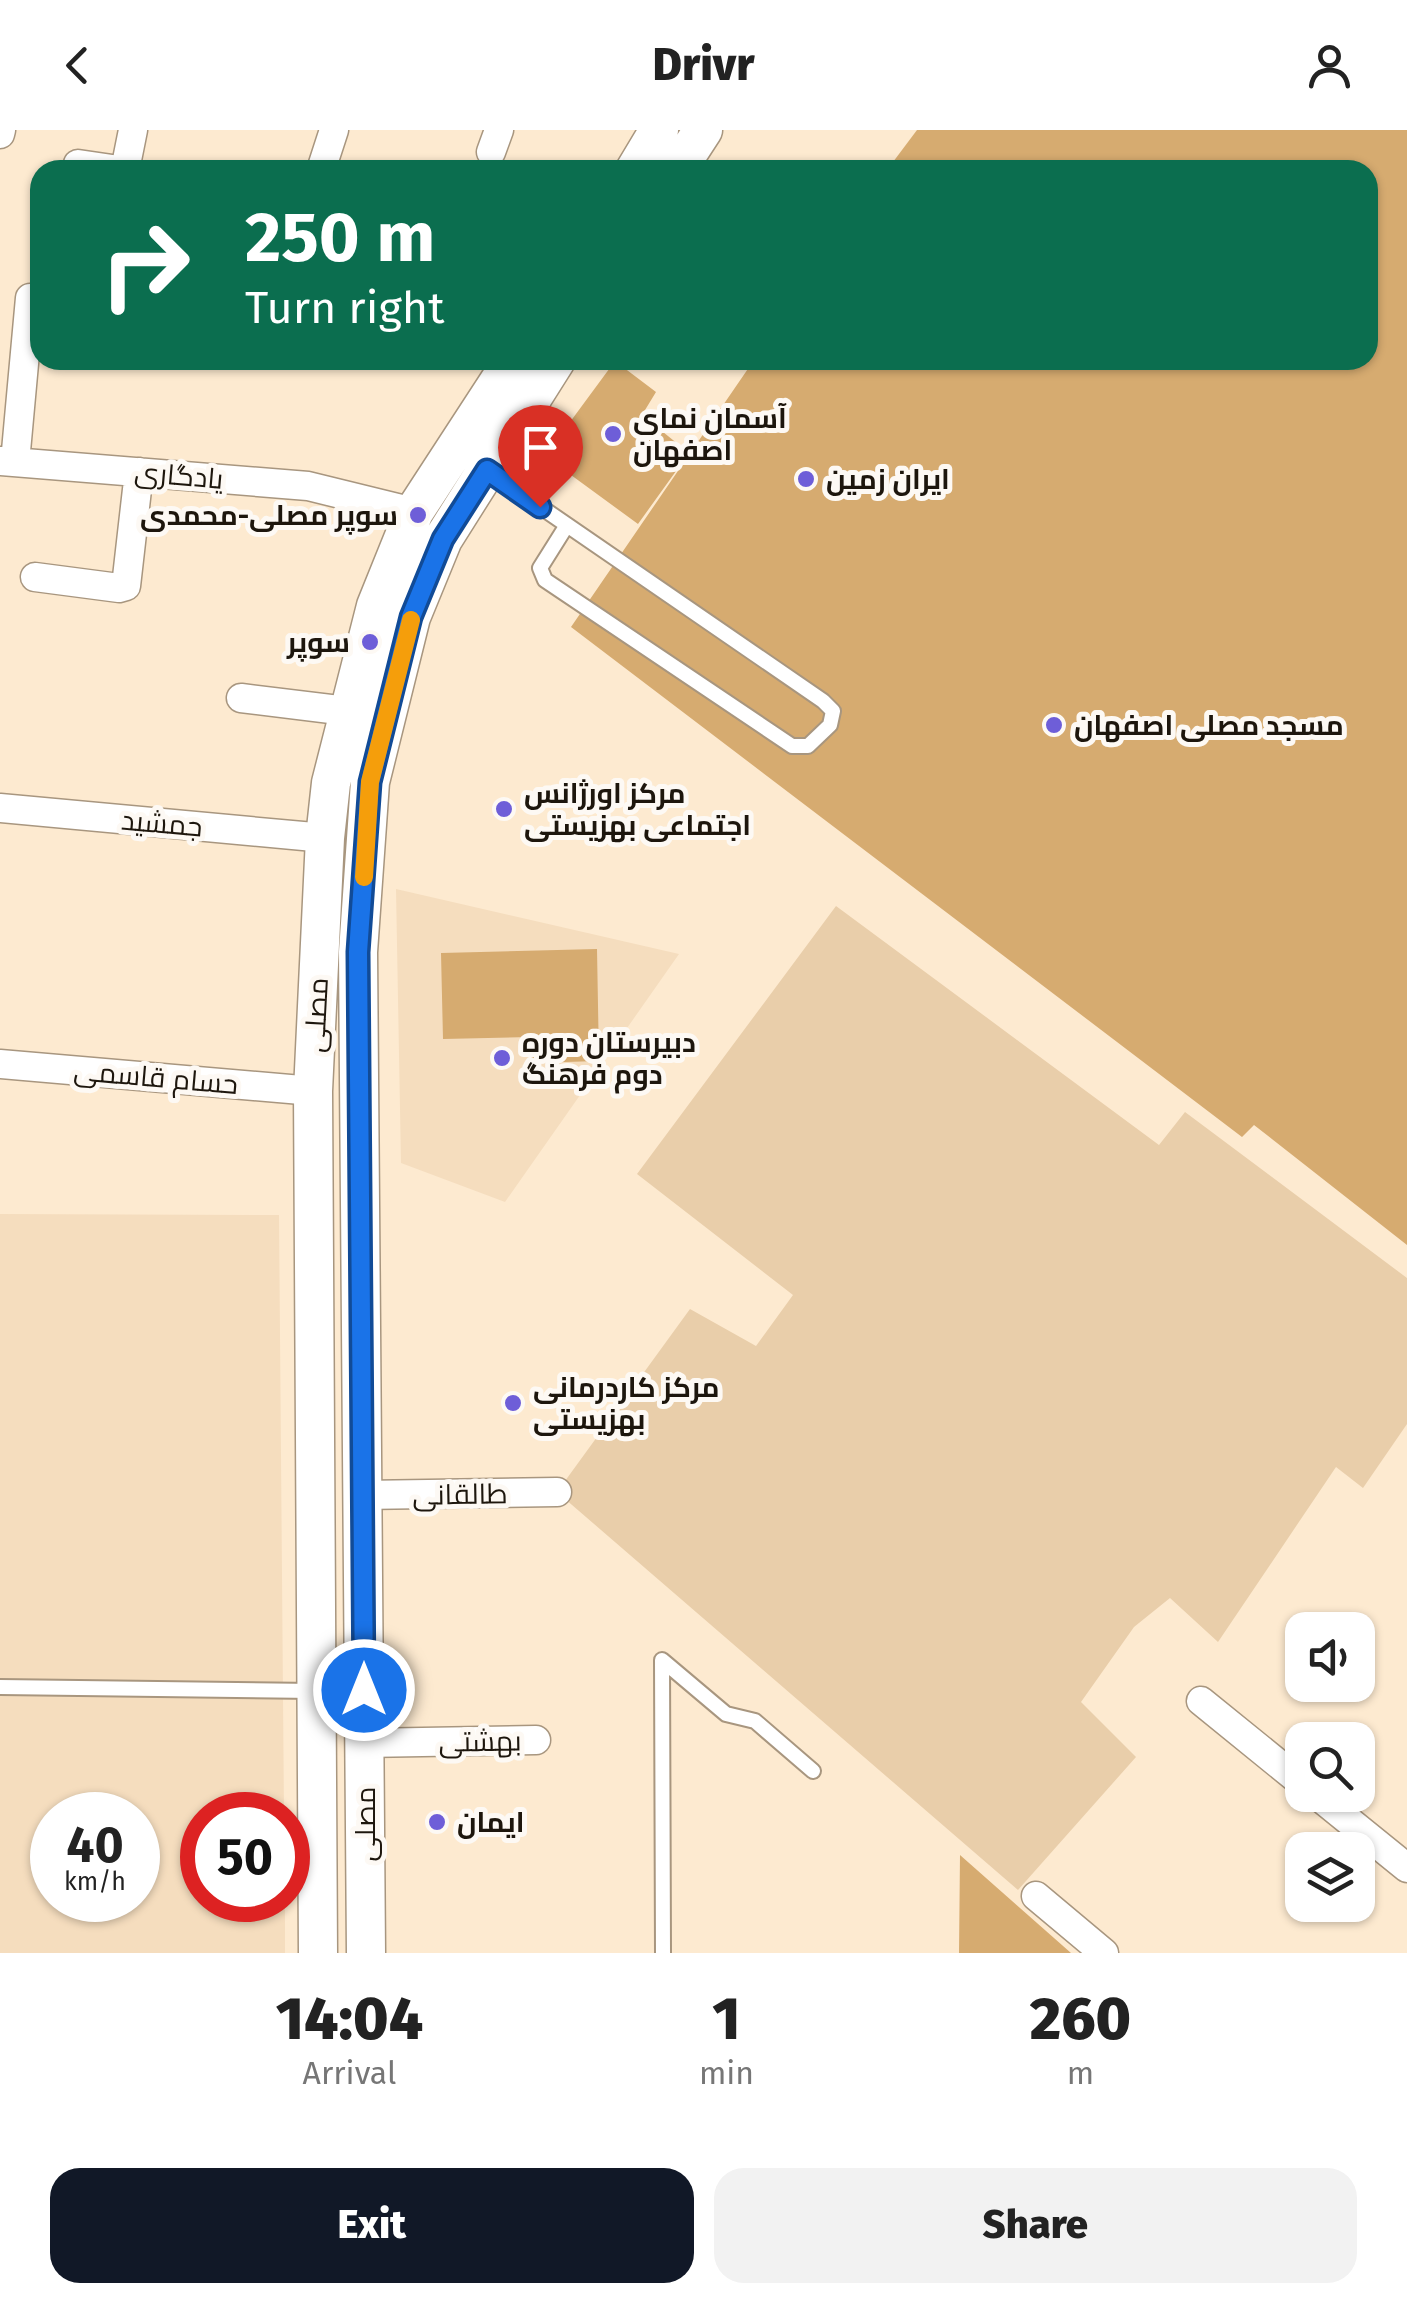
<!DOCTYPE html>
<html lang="en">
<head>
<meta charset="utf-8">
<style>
	body { margin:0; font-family:"Fira Sans",Cairo,sans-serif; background:#f2f2f2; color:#222; height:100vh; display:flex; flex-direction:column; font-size:38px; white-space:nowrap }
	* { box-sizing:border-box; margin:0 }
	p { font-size:32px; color:#767676 }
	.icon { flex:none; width:55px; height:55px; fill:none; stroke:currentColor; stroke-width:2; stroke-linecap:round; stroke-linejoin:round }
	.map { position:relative; height:1823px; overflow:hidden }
	.details { display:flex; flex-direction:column; background:#fff; flex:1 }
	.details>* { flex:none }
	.guide { position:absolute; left:30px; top:30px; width:1348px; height:210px; border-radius:30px; box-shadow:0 2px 8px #0004; background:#0b6e4f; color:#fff; overflow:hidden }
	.tools { position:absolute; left:1285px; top:1482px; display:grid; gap:20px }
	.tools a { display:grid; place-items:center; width:90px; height:90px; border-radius:20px; background:#fff; box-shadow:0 2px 8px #0004; font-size:50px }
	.speed { position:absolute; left:30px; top:1662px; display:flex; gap:20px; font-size:50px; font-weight:700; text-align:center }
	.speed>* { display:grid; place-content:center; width:130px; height:130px; border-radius:50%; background:#fff; box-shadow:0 2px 8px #0004; line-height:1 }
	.speed small { font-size:25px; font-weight:400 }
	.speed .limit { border:15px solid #d22; background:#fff; color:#111 }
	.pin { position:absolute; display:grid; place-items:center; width:85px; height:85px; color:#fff; margin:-102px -42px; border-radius:50% 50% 50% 0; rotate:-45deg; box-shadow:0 0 10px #0007 }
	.pin .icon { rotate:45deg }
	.me { position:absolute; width:110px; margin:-55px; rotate:0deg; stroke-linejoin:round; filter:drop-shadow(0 0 8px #0008) }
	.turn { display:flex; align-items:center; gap:35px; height:210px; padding:0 50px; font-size:45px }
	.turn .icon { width:130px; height:130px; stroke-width:2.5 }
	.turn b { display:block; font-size:70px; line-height:85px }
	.eta { display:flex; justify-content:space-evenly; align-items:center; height:170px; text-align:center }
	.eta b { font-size:60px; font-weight:800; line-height:70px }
	.action { display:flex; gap:20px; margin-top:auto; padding:20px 50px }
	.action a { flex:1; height:115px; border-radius:30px; background:#111827; color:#fff; font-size:40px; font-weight:800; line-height:115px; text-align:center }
	.action a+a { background:#f2f2f2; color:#222 }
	header { display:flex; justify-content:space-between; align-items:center; height:130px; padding:0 50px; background:#fff; font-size:45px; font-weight:800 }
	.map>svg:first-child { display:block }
	.built { fill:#f5ddbe; fill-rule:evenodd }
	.green { fill:#e9ceaa }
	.building { fill:#d6ab70 }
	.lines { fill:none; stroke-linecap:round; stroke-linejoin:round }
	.lane-casing { stroke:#a8967f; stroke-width:18 }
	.street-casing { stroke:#a8967f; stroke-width:31 }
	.secondary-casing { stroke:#a8967f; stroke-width:41 }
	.lane { stroke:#fff; stroke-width:14 }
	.street { stroke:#fff; stroke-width:28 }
	.secondary { stroke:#fff; stroke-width:38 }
	.route-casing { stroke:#114b97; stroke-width:25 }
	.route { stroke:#1a73e8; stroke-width:18 }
	.slow { stroke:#f59e0b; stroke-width:18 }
	.poi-dot { fill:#6e5ed8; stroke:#fdf9f4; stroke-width:4 }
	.labels { text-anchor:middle; stroke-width:10; stroke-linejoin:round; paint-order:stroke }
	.poi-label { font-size:28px; font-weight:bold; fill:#1d160d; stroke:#fdf9f4; text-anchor:start }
	.street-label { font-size:28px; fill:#1d160d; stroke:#fdf9f4 }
</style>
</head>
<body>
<header><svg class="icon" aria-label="back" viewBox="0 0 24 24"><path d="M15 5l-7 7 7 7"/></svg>Drivr<svg class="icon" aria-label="person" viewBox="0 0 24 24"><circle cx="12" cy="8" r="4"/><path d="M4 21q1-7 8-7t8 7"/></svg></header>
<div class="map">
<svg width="1407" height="1823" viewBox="0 0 1407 1823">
	<rect width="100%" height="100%" fill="#fdead0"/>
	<!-- built -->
	<path class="built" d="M396,759L679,824L505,1072L401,1033Z
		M0,1084L279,1085L284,1685H202V1770H285V1823H0ZM52,1685H138V1770H52Z"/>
	<!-- green -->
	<path class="green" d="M836,776L1159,1015L1185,982L1407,1148V1294L1363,1358L1336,1337L1218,1512L1170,1468L1134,1497L1081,1572L1136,1627L1018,1760L557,1362L690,1179L756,1216L793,1165L637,1044Z"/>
	<!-- building -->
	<path class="building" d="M917,0H1407V1115L1254,995L1242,1007L571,497L754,230H1368V40H887Z
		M615,231L656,262L642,285L689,323L638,394L545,326Z
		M597,819L599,931L530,933V907L443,909L441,823Z
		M960,1725L1071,1823H959Z"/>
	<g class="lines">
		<defs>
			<path id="lane" d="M487,340L823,571L833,581L830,595L808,616H792L545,450L540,438L567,395
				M0,1557L315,1561
				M663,1823L662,1530L726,1584L755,1591L813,1641"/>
			<path id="street" d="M0,4L1,0
				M491,22L499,0
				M78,34L119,40
				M125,40L133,0
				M321,40L334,0
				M0,331L308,356L414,382
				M15,332L30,168
				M35,447L119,458L126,456L139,342
				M241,568L347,581
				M0,678L325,708
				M0,934L313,961
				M362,1365L557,1362
				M1201,1571L1302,1653
				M364,1613L536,1610
				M1317,1665L1407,1738
				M1036,1766L1104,1823"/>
			<path id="secondary" d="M635,40L659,0
				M677,40L703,0
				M318,1823L313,961L325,708L331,653L376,476L414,382L513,230
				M366,1823L358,822L370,652L411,487L443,409L556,230"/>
		</defs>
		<!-- lane casing -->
		<use href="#lane" class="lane-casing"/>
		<!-- street casing -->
		<use href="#street" class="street-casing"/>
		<!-- secondary casing -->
		<use href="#secondary" class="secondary-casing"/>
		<!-- lane -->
		<use href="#lane" class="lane"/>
		<!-- street -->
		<use href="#street" class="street"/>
		<!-- secondary -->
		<use href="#secondary" class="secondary"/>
	</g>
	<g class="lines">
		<defs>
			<path id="route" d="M364,1560L358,822L370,652L411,487L443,409L487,340L540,377"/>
		</defs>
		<!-- route casing -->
		<use href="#route" class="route-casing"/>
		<!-- route -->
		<use href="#route" class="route"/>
		<!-- slow -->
		<path class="slow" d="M364,747L370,652L411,490"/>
	</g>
	<!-- markers -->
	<g class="poi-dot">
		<circle cx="613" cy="304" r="10"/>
		<circle cx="806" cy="349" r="10"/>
		<circle cx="418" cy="385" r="10"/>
		<circle cx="370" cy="512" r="10"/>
		<circle cx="1054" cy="595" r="10"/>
		<circle cx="504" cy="679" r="10"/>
		<circle cx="502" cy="928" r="10"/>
		<circle cx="513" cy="1273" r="10"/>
		<circle cx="437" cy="1692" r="10"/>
	</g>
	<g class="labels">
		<!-- poi labels -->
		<g class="poi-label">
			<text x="633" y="298">آسمان نمای<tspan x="633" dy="32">اصفهان</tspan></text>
			<text x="826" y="359">ایران زمین</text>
			<text x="398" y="395" text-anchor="end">سوپر مصلی-محمدی</text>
			<text x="350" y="522" text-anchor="end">سوپر</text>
			<text x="1074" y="605">مسجد مصلی اصفهان</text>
			<text x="524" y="673">مرکز اورژانس<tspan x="524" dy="32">اجتماعی بهزیستی</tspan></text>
			<text x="522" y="922">دبیرستان دوره<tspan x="522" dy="32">دوم فرهنگ</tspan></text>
			<text x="533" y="1267">مرکز کاردرمانی<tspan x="533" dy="32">بهزیستی</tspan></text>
			<text x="457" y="1702">ایمان</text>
		</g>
		<!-- street labels -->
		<g class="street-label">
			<text transform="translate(179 345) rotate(5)" y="10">یادگاری</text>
			<text transform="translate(162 693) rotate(5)" y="10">جمشید</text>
			<text transform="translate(316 885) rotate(-87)" y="10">مصلی</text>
			<text transform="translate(156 947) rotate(5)" y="10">حسام قاسمی</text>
			<text transform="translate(460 1364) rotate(-1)" y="10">طالقانی</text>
			<text transform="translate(480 1611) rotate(-1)" y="10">بهشتی</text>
			<text transform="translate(365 1694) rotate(-90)" y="10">مصلی</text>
		</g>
	</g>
</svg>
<div class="tools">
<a><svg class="icon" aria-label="sound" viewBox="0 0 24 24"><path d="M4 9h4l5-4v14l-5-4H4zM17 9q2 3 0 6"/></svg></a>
<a><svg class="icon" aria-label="search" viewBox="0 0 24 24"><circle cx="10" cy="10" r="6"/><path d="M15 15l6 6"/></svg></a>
<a><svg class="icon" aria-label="layers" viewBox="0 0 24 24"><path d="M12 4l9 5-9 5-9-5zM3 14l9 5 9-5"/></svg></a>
</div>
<div class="speed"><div>40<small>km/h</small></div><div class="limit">50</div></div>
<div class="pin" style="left:540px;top:377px;background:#d93025"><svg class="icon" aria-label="arrive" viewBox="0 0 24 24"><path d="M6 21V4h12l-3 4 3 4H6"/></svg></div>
<svg class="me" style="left:364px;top:1560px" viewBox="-20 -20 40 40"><circle r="17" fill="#1a73e8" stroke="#fff" stroke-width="3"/><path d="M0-11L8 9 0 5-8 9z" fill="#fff"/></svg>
<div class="guide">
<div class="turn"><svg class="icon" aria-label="right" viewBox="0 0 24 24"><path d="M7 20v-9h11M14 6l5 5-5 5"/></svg><div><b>250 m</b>Turn right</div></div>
</div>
</div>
<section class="details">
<div class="eta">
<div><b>14:04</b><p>Arrival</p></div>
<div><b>1</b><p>min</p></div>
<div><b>260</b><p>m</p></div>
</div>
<div class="action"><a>Exit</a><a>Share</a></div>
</section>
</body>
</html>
